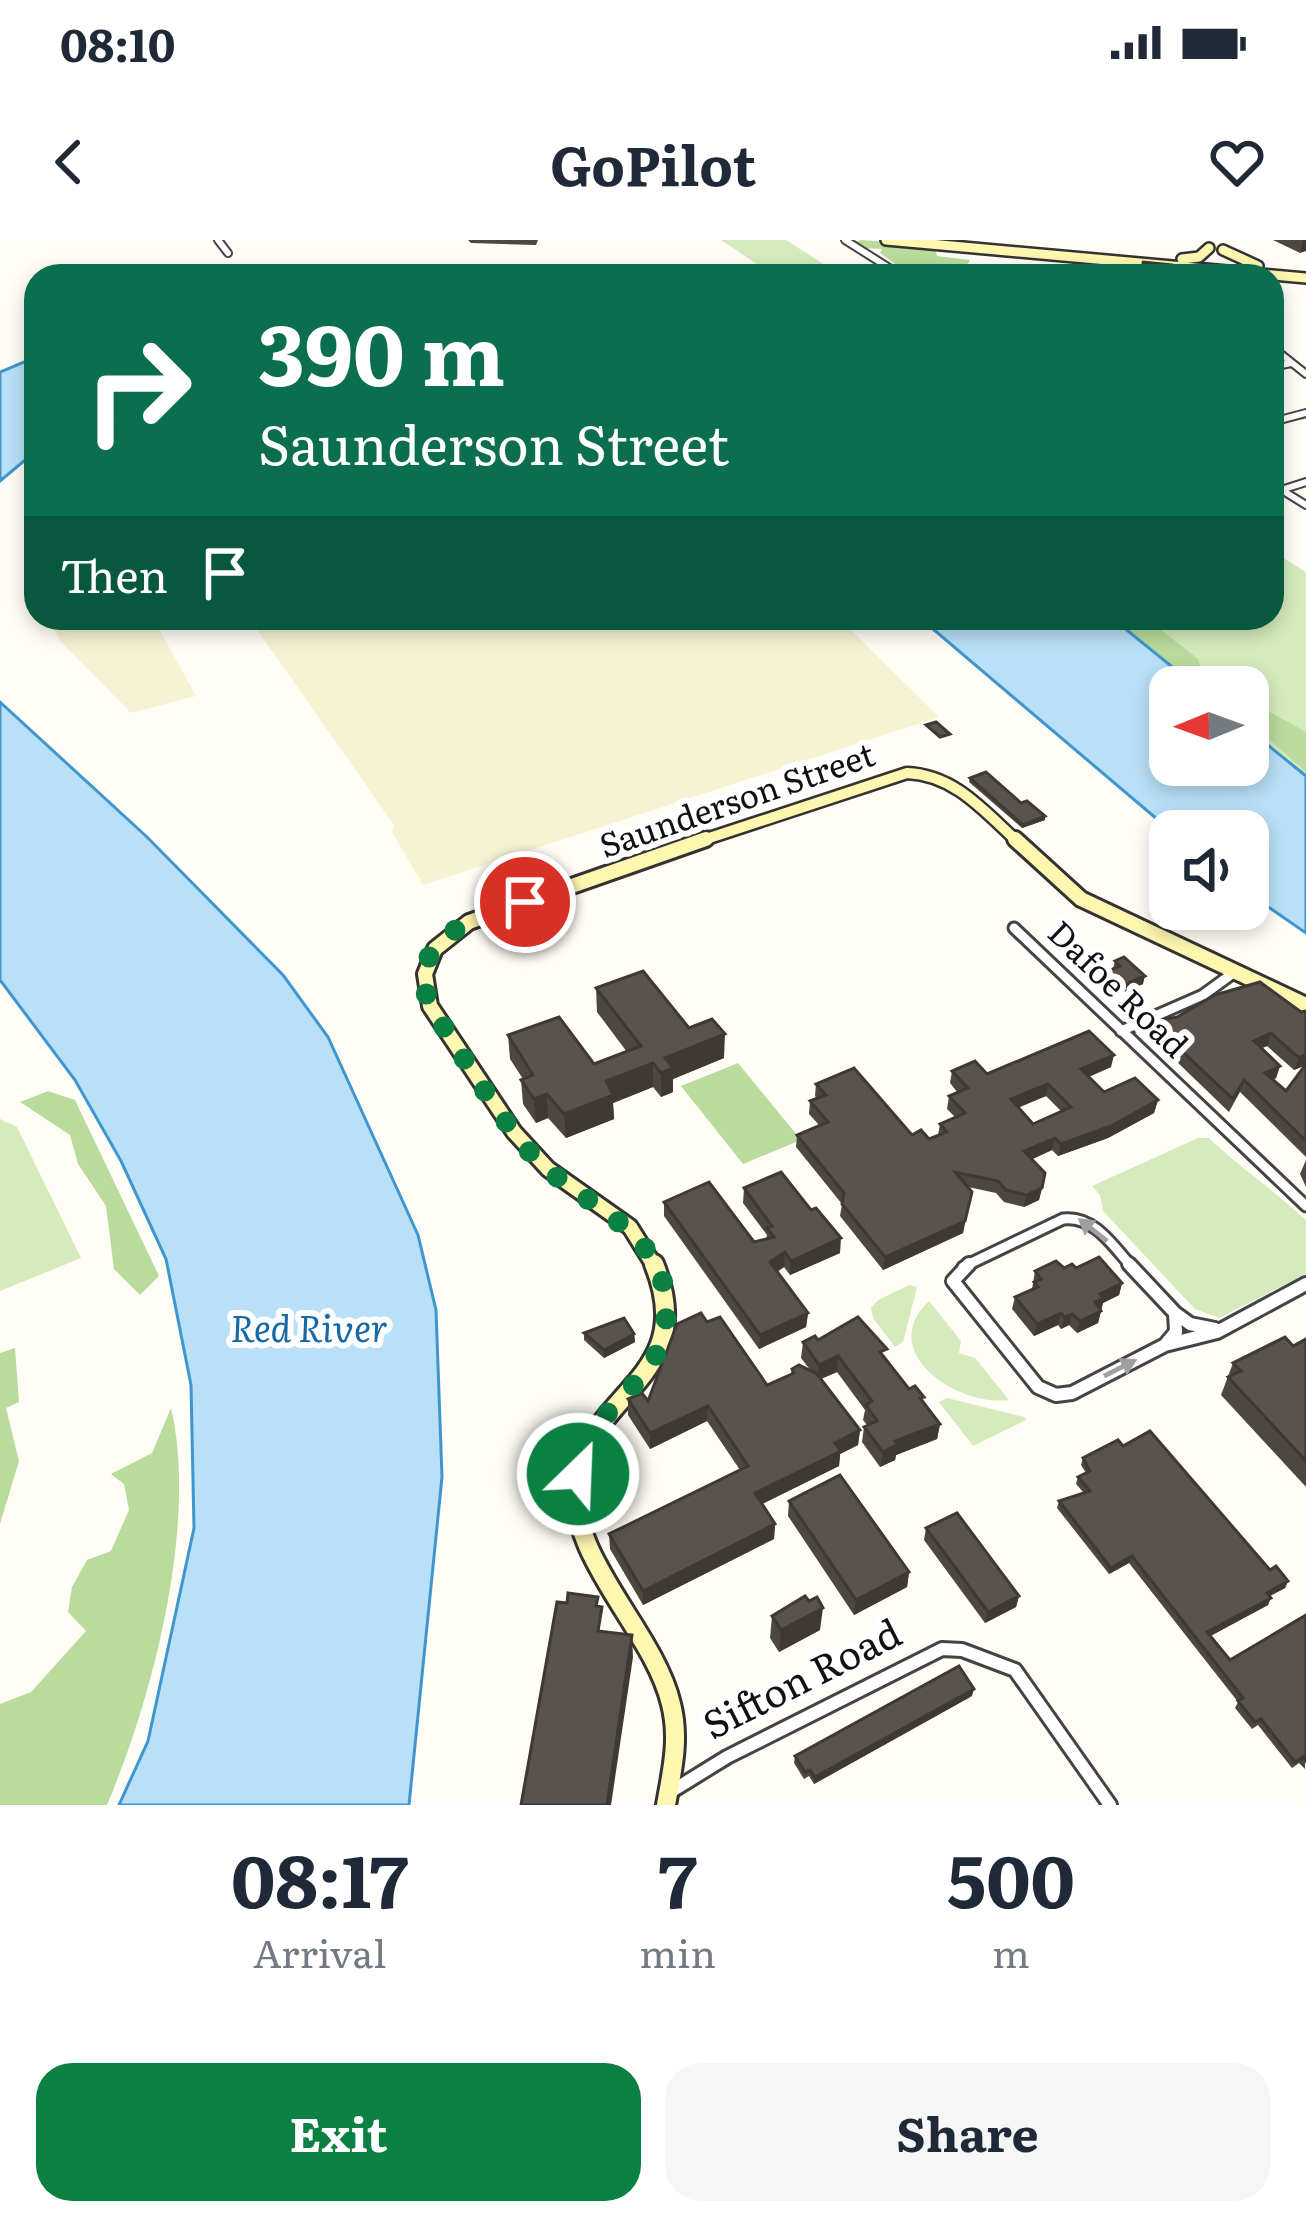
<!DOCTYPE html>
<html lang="en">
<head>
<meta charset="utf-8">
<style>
	body { margin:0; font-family:Literata,serif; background:#f6f6f7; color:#1f2937; height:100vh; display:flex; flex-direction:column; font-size:45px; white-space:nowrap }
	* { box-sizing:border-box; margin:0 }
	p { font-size:39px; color:#747a83 }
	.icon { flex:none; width:66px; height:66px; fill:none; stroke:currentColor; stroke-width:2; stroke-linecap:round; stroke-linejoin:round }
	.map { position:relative; height:1565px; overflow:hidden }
	.sheet { display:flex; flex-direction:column; background:#fff; flex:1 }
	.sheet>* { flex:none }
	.top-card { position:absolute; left:24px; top:24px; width:1260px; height:366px; border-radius:36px; box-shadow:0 6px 18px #0003; background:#0b6e4f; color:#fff; overflow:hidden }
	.needle { width:78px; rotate:269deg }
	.controls { position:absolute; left:1149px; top:426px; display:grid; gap:24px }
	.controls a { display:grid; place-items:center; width:120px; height:120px; border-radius:24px; background:#fff; box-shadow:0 6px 18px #0003; font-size:60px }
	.pin { position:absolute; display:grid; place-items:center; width:102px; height:102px; color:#fff; margin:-51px; border:6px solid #fff; border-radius:50%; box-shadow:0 3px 12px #0007 }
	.me { position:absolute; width:132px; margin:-66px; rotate:24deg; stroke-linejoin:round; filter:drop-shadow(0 0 9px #0008) }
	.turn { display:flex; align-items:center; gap:42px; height:252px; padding:0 36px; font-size:54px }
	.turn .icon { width:156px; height:156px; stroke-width:2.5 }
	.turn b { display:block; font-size:84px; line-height:102px }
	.then { display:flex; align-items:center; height:114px; padding:0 36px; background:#0003; gap:24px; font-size:45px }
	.eta { display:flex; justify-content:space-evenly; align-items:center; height:204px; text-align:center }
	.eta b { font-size:72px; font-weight:700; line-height:84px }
	.button { display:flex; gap:24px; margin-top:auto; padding:24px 36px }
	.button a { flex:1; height:138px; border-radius:36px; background:#0b8043; color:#fff; font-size:48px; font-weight:700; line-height:138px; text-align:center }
	.button a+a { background:#f6f6f7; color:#1f2937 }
	.status { display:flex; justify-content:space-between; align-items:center; height:84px; padding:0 60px; background:#fff; direction:ltr }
	.status svg { height:33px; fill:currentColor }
	header { display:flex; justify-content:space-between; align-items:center; height:156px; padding:0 36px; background:#fff; font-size:54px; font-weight:700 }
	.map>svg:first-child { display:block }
	.farmland { fill:#f6f3d4 }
	.green { fill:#d5ebbd }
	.forest { fill:#b9dc9c }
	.water { fill:#b9e0f7; stroke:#3f96cf; stroke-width:3 }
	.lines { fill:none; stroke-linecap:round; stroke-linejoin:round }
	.river { fill:#b9e0f7; fill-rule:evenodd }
	.street-far2-casing { stroke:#444; stroke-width:10 }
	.street-far1-casing { stroke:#444; stroke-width:15 }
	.street-casing { stroke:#444; stroke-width:18 }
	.secondary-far3-casing { stroke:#333; stroke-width:14 }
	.secondary-far2-casing { stroke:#333; stroke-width:15 }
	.secondary-far1-casing { stroke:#333; stroke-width:20 }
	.secondary-casing { stroke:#333; stroke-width:24 }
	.street-far2 { stroke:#fff; stroke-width:6 }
	.street-far1 { stroke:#fff; stroke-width:9 }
	.street { stroke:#fff; stroke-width:12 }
	.secondary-far3 { stroke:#fff6b0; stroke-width:9 }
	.secondary-far2 { stroke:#fff6b0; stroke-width:10 }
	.secondary-far1 { stroke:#fff6b0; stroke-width:14 }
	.secondary { stroke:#fff6b0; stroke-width:18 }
	.wall { fill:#4d4742; fill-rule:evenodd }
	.shaded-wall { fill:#3f3936 }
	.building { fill:#5a524d; stroke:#3f3936; stroke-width:3; fill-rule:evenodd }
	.oneway { fill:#a0a0a0 }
	.route { stroke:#0b8043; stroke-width:21; stroke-dasharray:0 37.8 }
	.labels { text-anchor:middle; stroke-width:12; stroke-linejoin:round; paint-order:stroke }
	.street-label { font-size:33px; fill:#111; stroke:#fff }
	.water-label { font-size:36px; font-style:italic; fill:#1768a6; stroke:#fff }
	.near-street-label { font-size:39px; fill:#111; stroke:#fff }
</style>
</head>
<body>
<div class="status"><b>08:10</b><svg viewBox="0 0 49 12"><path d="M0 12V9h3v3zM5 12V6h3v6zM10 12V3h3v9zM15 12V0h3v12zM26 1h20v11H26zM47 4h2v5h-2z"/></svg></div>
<header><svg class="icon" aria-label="back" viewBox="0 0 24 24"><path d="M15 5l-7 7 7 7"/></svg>GoPilot<svg class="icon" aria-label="heart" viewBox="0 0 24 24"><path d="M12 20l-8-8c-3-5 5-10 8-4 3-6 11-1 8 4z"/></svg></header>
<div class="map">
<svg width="1306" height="1565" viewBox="0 0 1306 1565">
	<rect width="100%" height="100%" fill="#fffdf5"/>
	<!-- farmland -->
	<path class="farmland" d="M49,378H153L196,456L131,473L60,401Z
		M249,378H839L939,477L423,645L392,592L394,585Z"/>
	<!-- green -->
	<path class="green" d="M721,0H786L842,36H775Z
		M1272,311L1306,332V536L1248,489V447H1197L1112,378H1272Z
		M0,879L17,887L81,1018L0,1051Z
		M1198,898H1209C1239,927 1274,950 1306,980V1034L1219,1078L1195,1069L1103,971L1100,955L1092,946Z
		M909,1045L917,1047L903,1102L895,1107L873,1078L871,1068L878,1060Z
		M929,1061L961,1101L959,1113L975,1118L1009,1160C958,1167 875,1112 929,1061Z
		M947,1158L1024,1177L1026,1180L973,1206L939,1162Z"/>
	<!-- forest -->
	<path class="forest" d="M862,0L934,6L937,16L970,20L967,25L899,27L880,13L882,9L860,8L852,2Z
		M1115,378H1146L1198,419L1204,436L1223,447H1198Z
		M1248,460L1306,492V532L1248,481Z
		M738,823L801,900L743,924L681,846Z
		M48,851L75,860L159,1036L140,1055L114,1029L106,966L78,924L70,895L20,862Z
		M15,1108L19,1162L6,1168L19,1221L0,1284V1113Z
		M171,1168C198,1283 153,1457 107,1565H0V1464L31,1452L86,1391L68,1372L72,1347L87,1320L111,1311L129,1270L124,1244L111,1234L152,1213Z"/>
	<!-- water -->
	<path class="water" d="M36,117V211L0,241V132Z
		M920,378H1112L1197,447H1170V525H1248V489L1306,536V693L1248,653V591H1171Z
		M0,462L147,597L283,735L328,797L418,995L436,1070L442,1237L409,1565H119L148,1501L194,1288L191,1145L166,1019L121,921L75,840L0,740Z"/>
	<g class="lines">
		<!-- river -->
		<path class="river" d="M834,31L839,36H823L825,33Z"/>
		<defs>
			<path id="street-far2" d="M218,0L228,13
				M845,0L902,36
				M1272,107L1306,134
				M1272,127L1291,123
				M1272,182L1306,173
				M1272,244L1306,265
				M1281,250L1306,242"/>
			<path id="street-far1" d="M1014,688L1306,966
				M1121,791L1203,755L1236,731
				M963,1027L1063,979C1094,975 1113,1006 1132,1027"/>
			<path id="street" d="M969,1024L953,1041L1038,1147L1056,1155L1072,1153L1165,1105L1176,1092L1175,1073
				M1129,1024L1175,1073
				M1175,1073L1190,1084L1215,1089
				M1165,1105L1217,1092L1306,1044
				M672,1551L727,1517L942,1409L962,1410L1015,1430L1110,1565"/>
			<path id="secondary-far3" d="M886,0L1306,38
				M1223,10L1258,26
				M1182,19L1199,17L1209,8"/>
			<path id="secondary-far2" d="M697,602L907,533C955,535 984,571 1018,602"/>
			<path id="secondary-far1" d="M1015,599L1081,659L1306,765
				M655,1027L630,987L548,929L514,892L430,766L425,734L435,709L469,682L706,599"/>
			<path id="secondary" d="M654,1024C700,1137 591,1151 577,1237C564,1316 653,1388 671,1464C680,1499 672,1531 666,1565"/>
		</defs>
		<!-- street-far2 casing -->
		<use href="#street-far2" class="street-far2-casing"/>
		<!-- street-far1 casing -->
		<use href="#street-far1" class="street-far1-casing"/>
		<!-- street casing -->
		<use href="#street" class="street-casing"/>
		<!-- secondary-far3 casing -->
		<use href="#secondary-far3" class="secondary-far3-casing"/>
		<!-- secondary-far2 casing -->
		<use href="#secondary-far2" class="secondary-far2-casing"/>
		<!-- secondary-far1 casing -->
		<use href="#secondary-far1" class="secondary-far1-casing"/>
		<!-- secondary casing -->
		<use href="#secondary" class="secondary-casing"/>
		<!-- street-far2 -->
		<use href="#street-far2" class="street-far2"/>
		<!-- street-far1 -->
		<use href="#street-far1" class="street-far1"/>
		<!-- street -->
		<use href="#street" class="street"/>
		<!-- secondary-far3 -->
		<use href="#secondary-far3" class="secondary-far3"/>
		<!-- secondary-far2 -->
		<use href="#secondary-far2" class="secondary-far2"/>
		<!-- secondary-far1 -->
		<use href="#secondary-far1" class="secondary-far1"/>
		<!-- secondary -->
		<use href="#secondary" class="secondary"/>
	</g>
	<!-- wall -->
	<path class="wall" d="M468,0H538L536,5L471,3Z
		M1273,0H1306L1300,13Z
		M1142,22L1196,36H1145L1140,33Z
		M970,538L1045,576V580L1022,588L969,542Z
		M1115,721L1143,744L1112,757L1097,743L1099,735L1113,729Z
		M596,748L689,788L724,818L673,839V852L661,857L653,847L613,863L614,879L566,898L548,878L536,883L523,864L521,840L523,839L510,819L508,795L594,824L627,812L597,772Z
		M1306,771V917L1240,852L1229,872L1148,794L1151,782ZM1267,806L1294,830L1306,825L1286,851L1273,840L1276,838L1280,826L1262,808Z
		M1111,827L1089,837L1104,852L1158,860L1154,873L1108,898L1058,916L1052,910L1032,919L1042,948L1039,960L1024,967L1004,962L996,953L968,947L963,993L883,1030L840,976L842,964L796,907L797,895L819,885L809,874L810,861L817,859L815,856L816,844L912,895L929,899L938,895L940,884L955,877L947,869L949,856L958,853L950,843L952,831L987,834ZM1046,856L1061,871L1033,884L1018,867Z
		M1306,920V947L1300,934Z
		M744,948L840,1013L790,1035L784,1027L777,1032L808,1073L806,1087L759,1109L664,976V962L754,1002L766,999L767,995L743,963Z
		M1064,1028H1076L1122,1043L1119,1055L1103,1063L1098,1083L1077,1093L1069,1085L1061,1089L1058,1085L1034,1096L1012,1069L1015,1057L1032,1049L1035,1031Z
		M707,1082L767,1145L791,1134L792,1129L811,1131L801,1118L803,1102L818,1100L885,1118L909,1149L923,1162L940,1184L937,1199L896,1215L895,1220L880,1227L862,1202L864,1187L867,1185L863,1180L865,1170L837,1132L821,1139L860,1190L858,1205L840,1214L839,1226L762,1264L775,1284L774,1299L643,1365L610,1309L609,1294L740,1230L707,1181L650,1209L628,1175V1159L648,1161Z
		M584,1093L634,1094L635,1102L604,1118L584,1100Z
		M1306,1099V1247L1221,1155L1233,1123L1293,1106Z
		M1123,1206L1270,1330L1288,1341L1285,1348L1270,1356L1268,1365L1210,1396L1230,1420L1306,1375L1305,1529L1299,1523L1292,1528L1258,1485L1252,1489L1235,1468L1238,1462L1129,1323L1109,1334L1057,1268L1059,1261L1084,1253L1076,1244L1078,1237L1086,1233L1081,1225L1083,1218Z
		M789,1261L909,1332L907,1347L854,1375L788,1276Z
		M926,1288L1019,1356L1016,1367L985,1383L924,1300Z
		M809,1361L820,1390L779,1412L770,1398L772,1376Z
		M972,1456L814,1544L809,1536L804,1539L794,1523L795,1516Z"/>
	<!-- shaded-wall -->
	<path class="shaded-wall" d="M1303,0H1306V11L1300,13Z
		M1045,576V580L1022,588L1023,585Z
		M1145,736L1143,744L1112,757L1114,749Z
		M1271,793L1267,806L1250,813L1254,801Z
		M725,794L724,818L673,839V852L661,857V833L665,818Z
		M1306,814V825L1294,830L1299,818Z
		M1114,815L1111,827L1078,841L1081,829Z
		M653,823V847L613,863L614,879L566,898L564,874L606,841Z
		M1280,826L1276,838L1261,845L1265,833Z
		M1048,844L1046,856L1008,872L1011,859Z
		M547,854L548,878L536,883L534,859Z
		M1158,860L1154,873L1108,898L1058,916L1061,904Z
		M1055,898L1052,910L1022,924L1024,911Z
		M1042,948L1039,960L1024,967L1026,955Z
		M972,952L963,993L883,1030L885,1017Z
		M841,998L840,1013L790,1035L791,1021Z
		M785,1012L784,1027L769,1037L770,1022Z
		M1122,1043L1119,1055L1103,1063L1101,1070L1095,1062L1100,1054Z
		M1101,1071L1098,1083L1077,1093L1080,1081Z
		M808,1073L806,1087L759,1109L760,1095Z
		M1061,1073L1058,1085L1034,1096L1037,1084Z
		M1072,1074L1069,1085L1061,1089L1064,1077Z
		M634,1094L635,1102L604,1118V1110Z
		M838,1116L837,1132L818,1140L819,1125Z
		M708,1166L707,1181L650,1209V1193Z
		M940,1184L937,1199L896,1215L895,1220L880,1227L883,1212L895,1201Z
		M860,1190L858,1205L840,1214L839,1226L754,1268L755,1253L835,1203Z
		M775,1284L774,1299L643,1365V1351Z
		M1132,1316L1129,1323L1109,1334L1111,1328Z
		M909,1332L907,1347L854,1375L856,1360Z
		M1288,1341L1285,1348L1264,1359L1267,1353Z
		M1019,1356L1016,1367L985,1383L988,1372Z
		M1271,1358L1268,1365L1205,1399L1207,1392Z
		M823,1368L820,1390L779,1412L781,1390Z
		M632,1395L633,1417L611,1565H607Z
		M974,1449L972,1456L814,1544L815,1537Z"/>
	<!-- building -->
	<path class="building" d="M1142,22L1172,25L1196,36H1171Z
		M936,482L950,494L940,497L926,485Z
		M986,532L1021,563L1027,561L1045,576L1023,585L970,538Z
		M1124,717L1145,736L1114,749L1099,735L1120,726L1115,721Z
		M643,731L689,788L712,779L725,794L665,818L673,828L661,833L653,823L606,841L613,855L564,874L547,854L534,859L521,840L533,835L508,795L559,777L594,824L641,806L596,748Z
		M1260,742L1301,772L1306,771V814L1299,818L1271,793L1254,801L1280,826L1265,833L1286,851L1306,824V901L1244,840L1233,859L1151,782L1177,777L1215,755Z
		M1089,791L1114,815L1081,829L1104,852L1135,838L1158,860L1111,886L1061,904L1055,898L1024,911L1045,933L1042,948L1026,955L1006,950L998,941L955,932L972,952L965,981L885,1017L842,964L844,953L797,895L828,882L810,861L826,855L816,844L854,828L912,895L921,890L929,899L947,892L940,884L965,873L949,856L968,848L952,831L975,821L987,834ZM1048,844L1071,867L1033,884L1011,859Z
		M781,932L811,970L816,968L841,998L791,1021L785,1012L770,1022L808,1073L760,1095L664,962L709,942L754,1002L774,997L767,988L772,986L744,948Z
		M1099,1017L1122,1043L1100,1054L1104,1058L1095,1062L1101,1071L1080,1081L1072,1074L1064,1077L1061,1073L1037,1084L1015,1057L1038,1047L1034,1042L1041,1039L1035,1031L1056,1021L1064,1028L1072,1024L1076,1028Z
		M701,1073L707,1082L720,1077L767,1145L794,1133L792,1129L799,1125L817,1134L860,1190L835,1203L841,1211L755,1253L775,1284L643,1351L609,1294L748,1226L708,1166L650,1193L628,1159L642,1153L648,1161L677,1084Z
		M858,1077L887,1109L880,1112L909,1149L915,1146L924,1157L920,1158L940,1184L895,1201L898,1204L883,1212L864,1187L877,1181L866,1165L872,1161L838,1116L819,1125L803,1102L815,1096L818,1100Z
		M624,1078L634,1094L604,1110L584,1093Z
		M1285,1097L1293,1106L1306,1099V1221L1228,1137L1241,1131L1233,1123Z
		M1150,1191L1270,1330L1276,1326L1288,1341L1267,1353L1271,1358L1207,1392L1230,1420L1306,1375V1521L1303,1517L1295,1522L1261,1479L1255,1482L1238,1461L1243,1458L1132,1316L1111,1328L1059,1261L1090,1251L1078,1237L1090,1231L1083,1218L1118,1200L1123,1206Z
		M840,1235L909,1332L856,1360L789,1261Z
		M957,1273L1019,1356L988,1372L926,1288Z
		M568,1353L598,1357L596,1366L602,1367L598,1391L632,1395L607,1565H521L557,1362L567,1363Z
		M805,1356L809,1361L817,1357L823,1368L781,1390L772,1376Z
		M959,1426L974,1449L815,1537L810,1530L805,1532L795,1516Z"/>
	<!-- one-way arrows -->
	<defs><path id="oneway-solid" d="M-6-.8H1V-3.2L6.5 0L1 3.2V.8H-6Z" transform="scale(3)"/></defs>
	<g class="oneway">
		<use href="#oneway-solid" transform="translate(1093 990) rotate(-142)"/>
		<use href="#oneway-solid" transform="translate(1120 1128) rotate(-27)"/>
	</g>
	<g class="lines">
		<!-- route -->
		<path class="route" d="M525,662C474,679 404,697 430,766C462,813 491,866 528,910C577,968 680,989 665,1088C658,1136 610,1159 589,1199C583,1210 581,1223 578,1234"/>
	</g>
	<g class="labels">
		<!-- street labels -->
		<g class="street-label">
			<text transform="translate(737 560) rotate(-19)" y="12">Saunderson Street</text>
			<text transform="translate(1118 749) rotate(44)" y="12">Dafoe Road</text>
		</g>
		<!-- water labels -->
		<g class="water-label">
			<text x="309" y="1102">Red River</text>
		</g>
		<!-- near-street labels -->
		<g class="near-street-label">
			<text transform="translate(802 1439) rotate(-27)" y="14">Sifton Road</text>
		</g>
	</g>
</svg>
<div class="controls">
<a><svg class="needle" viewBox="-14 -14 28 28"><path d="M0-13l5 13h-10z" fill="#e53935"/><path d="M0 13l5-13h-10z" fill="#747a83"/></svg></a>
<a><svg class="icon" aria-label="sound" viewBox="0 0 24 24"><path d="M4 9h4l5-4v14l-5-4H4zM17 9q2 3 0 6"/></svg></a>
</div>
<div class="pin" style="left:525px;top:662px;background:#d93025"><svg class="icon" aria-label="arrive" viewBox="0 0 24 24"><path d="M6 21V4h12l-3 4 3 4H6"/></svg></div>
<svg class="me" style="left:578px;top:1234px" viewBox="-20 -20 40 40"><circle r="17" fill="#0b8043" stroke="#fff" stroke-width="3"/><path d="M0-11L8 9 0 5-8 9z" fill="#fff"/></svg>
<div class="top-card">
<div class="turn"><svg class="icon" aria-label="right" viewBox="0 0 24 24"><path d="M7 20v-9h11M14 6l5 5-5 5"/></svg><div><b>390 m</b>Saunderson Street</div></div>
<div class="then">Then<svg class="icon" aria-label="arrive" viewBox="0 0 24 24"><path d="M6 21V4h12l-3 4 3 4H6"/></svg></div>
</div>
</div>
<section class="sheet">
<div class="eta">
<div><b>08:17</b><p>Arrival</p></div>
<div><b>7</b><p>min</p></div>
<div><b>500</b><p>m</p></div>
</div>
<div class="button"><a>Exit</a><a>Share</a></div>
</section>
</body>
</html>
